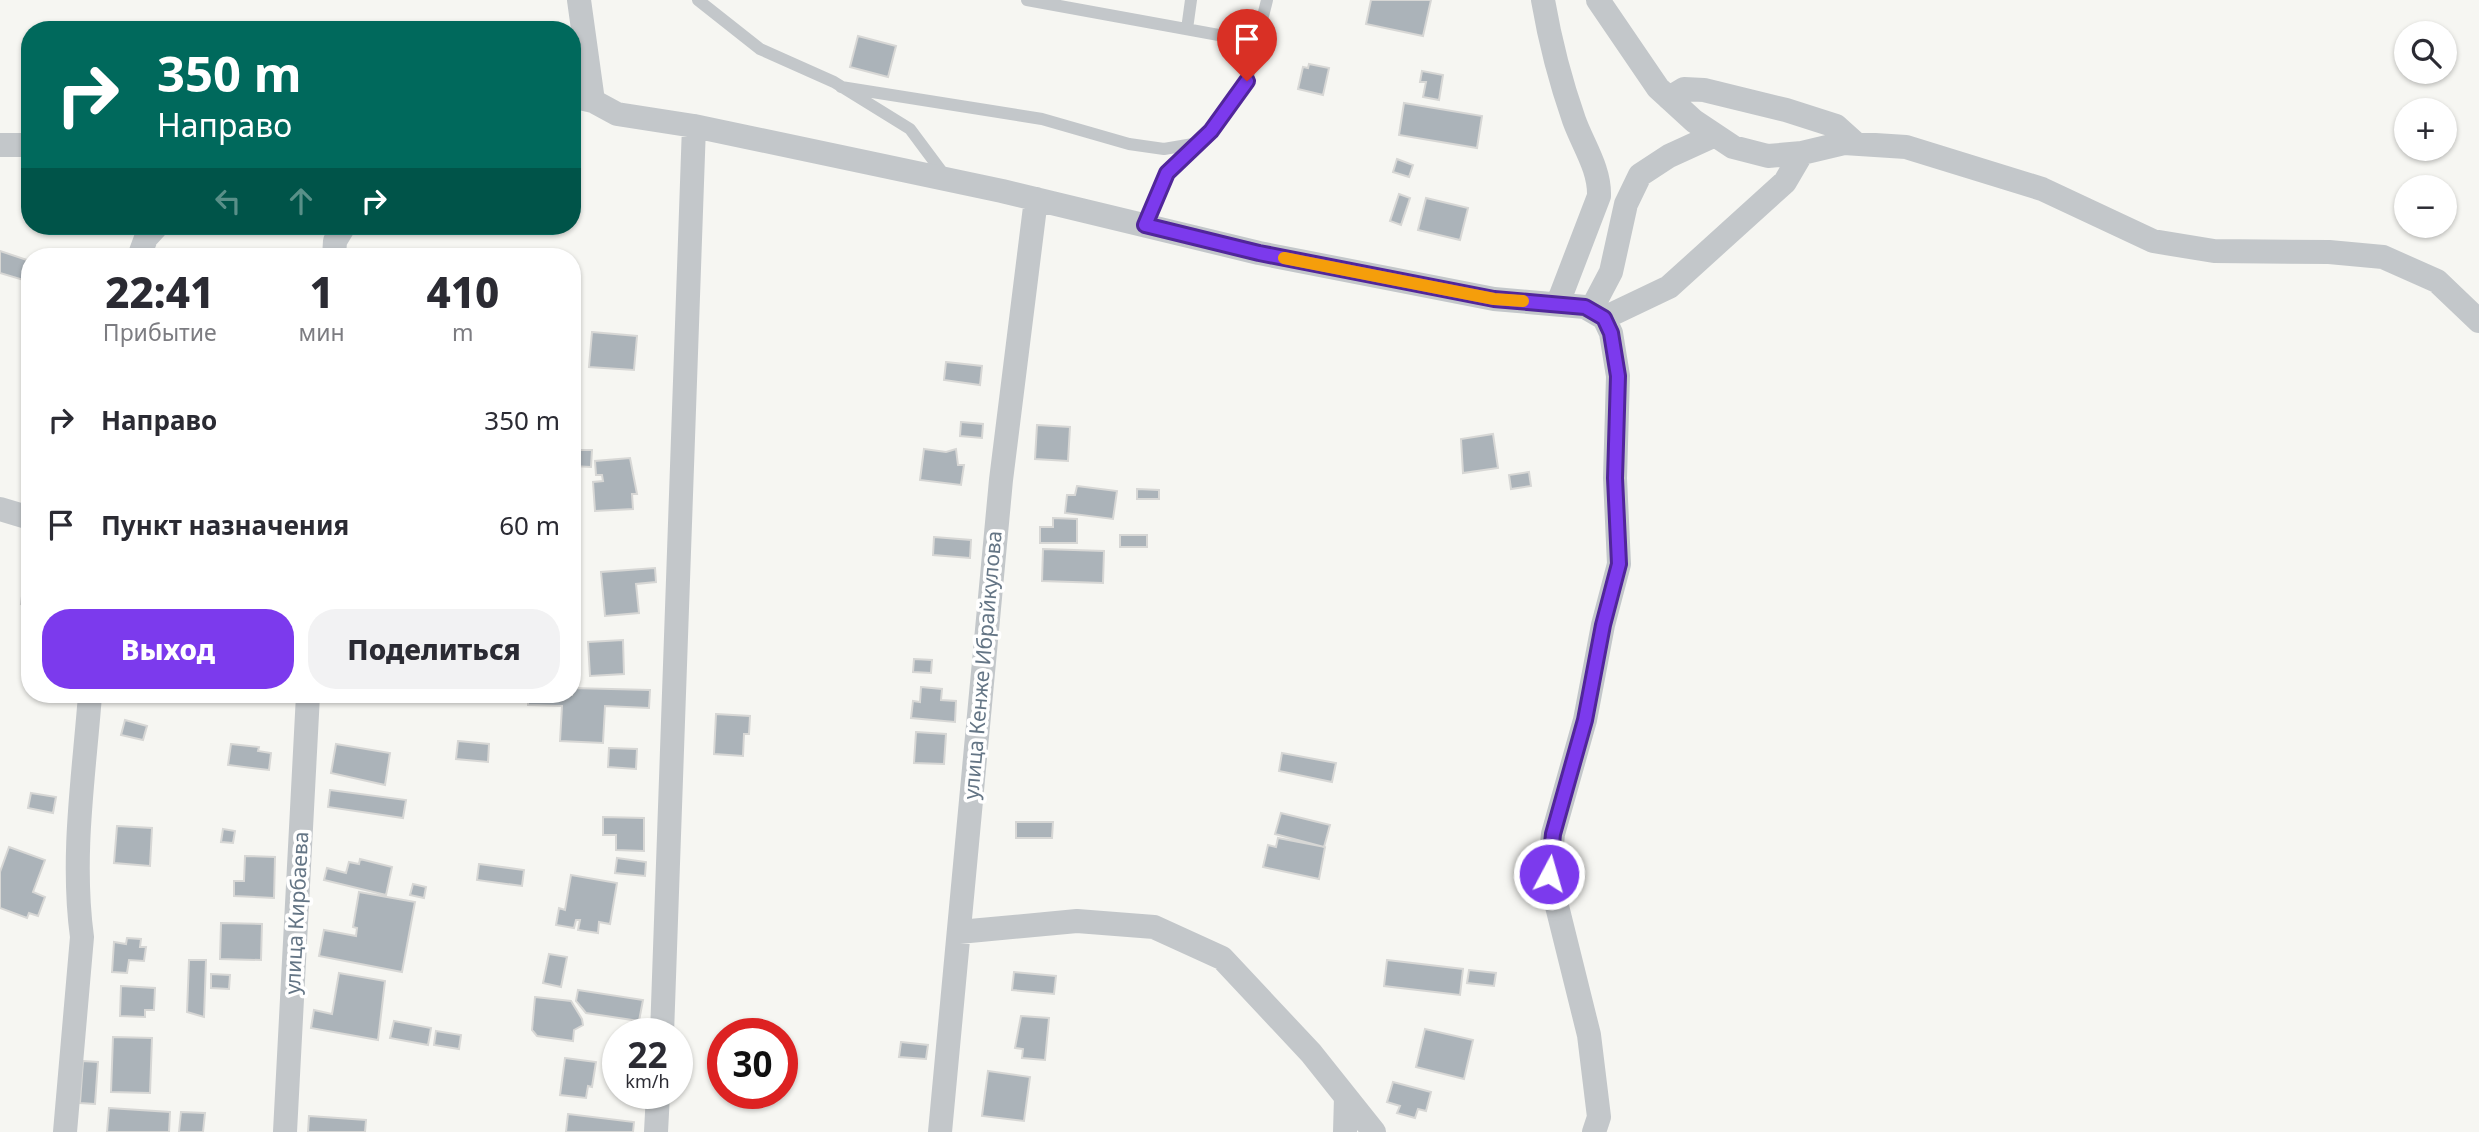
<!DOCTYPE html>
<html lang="ru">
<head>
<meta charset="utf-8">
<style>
	body { margin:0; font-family:"Noto Sans",sans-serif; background:#f2f2f3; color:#2b2b33; height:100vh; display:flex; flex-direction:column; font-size:26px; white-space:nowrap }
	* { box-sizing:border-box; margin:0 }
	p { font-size:23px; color:#7c7c81 }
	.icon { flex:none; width:38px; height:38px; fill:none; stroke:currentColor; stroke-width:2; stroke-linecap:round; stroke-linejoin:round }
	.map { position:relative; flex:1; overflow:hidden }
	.details { position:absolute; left:21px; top:248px; width:560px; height:455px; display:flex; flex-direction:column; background:#fff; border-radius:28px; box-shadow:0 2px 5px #0004 }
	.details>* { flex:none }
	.top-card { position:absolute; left:21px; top:21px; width:560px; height:214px; border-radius:28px; box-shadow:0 2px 5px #0004; background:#00695c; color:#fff; overflow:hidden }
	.tools { position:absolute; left:2394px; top:21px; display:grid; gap:14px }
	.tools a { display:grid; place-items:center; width:63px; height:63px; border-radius:50%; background:#fff; box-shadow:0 2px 5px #0004; font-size:35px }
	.speed { position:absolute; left:602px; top:1018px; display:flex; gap:14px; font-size:35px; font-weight:700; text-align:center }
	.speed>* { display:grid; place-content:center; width:91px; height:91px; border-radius:50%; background:#fff; box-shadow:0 2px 5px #0004; line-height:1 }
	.speed small { font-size:18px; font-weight:400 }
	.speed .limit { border:10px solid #d22; background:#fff; color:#111 }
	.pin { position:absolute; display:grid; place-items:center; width:60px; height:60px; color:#fff; margin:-72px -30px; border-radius:50% 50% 50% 0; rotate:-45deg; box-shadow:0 0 7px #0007 }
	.pin .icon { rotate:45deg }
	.me { position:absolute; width:77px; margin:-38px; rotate:6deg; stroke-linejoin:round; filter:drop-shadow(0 0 5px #0008) }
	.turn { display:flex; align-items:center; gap:24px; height:147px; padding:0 21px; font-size:32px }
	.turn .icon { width:91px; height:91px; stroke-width:2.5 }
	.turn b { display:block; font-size:49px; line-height:60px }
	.lanes { display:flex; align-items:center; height:66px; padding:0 21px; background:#0003; justify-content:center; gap:35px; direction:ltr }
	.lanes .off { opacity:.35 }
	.eta { display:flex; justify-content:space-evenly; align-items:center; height:119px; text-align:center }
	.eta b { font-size:42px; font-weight:800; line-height:49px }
	.button { display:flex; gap:14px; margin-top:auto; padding:14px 21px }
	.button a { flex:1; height:80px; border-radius:28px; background:#7c3aed; color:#fff; font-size:28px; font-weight:800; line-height:80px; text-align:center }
	.button a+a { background:#f2f2f3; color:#2b2b33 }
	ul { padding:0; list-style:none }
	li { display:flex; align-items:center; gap:21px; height:105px; padding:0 21px }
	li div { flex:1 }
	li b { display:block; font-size:26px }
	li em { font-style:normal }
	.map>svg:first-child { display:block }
	.building { fill:#abb3b9; stroke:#d7d7d5; stroke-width:2 }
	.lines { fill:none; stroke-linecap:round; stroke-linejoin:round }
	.lane { stroke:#c3c7ca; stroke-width:12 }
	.street { stroke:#c3c7ca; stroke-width:24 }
	.route-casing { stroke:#51269a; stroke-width:18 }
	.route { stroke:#7c3aed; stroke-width:12 }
	.slow { stroke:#f59e0b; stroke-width:12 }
	.labels { text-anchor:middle; stroke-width:7; stroke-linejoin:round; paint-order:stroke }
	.street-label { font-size:21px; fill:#647585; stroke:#fff }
</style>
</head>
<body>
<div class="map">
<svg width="2479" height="1132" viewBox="0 0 2479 1132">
	<rect width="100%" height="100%" fill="#f6f6f2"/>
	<!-- building -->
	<path class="building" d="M1371,0H1431L1423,36L1366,24Z
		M858,36L896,46L888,77L850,67Z
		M1309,64L1329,68L1323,95L1298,89L1303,67L1308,68Z
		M1422,71L1443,75L1439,100L1423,97L1426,82H1420Z
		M1404,103L1482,116L1477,148L1399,135Z
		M1397,159L1413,165L1409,177L1393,172Z
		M1399,194L1410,198L1401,225L1390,221Z
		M1426,198L1468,208L1460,240L1418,230Z
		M0,251L30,261V282L0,273Z
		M592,332L637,336L634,370L589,367Z
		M946,362L982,366L980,385L944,380Z
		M961,422L983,424L982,438L960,436Z
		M1037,425L1070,427L1068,461L1035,459Z
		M1493,434L1498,468L1463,473L1461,439Z
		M924,449L946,452L956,449L958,465H964L961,485L920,480Z
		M572,450H592L591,467L572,466Z
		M630,458L637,494H632L633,509L595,511L593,482L603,481L602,475H596L595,461Z
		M1529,472L1531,486L1511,489L1509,475Z
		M1077,486L1117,491L1113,519L1065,513L1067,495H1075Z
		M1137,489L1159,490V499H1137Z
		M1053,518L1077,519V543H1040V527H1053Z
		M1120,535H1147V547H1120Z
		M934,537L971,540L970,558L933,555Z
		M1043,549L1104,551L1103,583L1042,581Z
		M26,565L30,566V605L21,604Z
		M655,568L656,582L636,584L639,613L605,616L601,572Z
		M623,640L624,674L590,676L588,642Z
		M914,659L932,660L931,673L913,672Z
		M921,687L942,689L941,700L956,701L955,722L911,718L913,701L920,702Z
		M572,688L650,690L649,708L605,706L603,743L560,741L562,706L528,705V695H572Z
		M716,714L750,716L749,734H744L743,756L714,754Z
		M125,720L147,726L143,740L121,735Z
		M916,732L946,734L944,764L914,763Z
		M458,741L489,744L488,762L456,759Z
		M231,744L259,747L258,751L271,753L269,770L228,765Z
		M336,744L390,753L385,785L331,773Z
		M609,748L637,749L636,769L608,767Z
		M1282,753L1336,763L1332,782L1279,771Z
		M330,790L406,800L403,818L328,807Z
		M31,793L56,797L53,813L28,808Z
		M1281,813L1330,825L1324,847L1275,834Z
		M603,817L644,818V851L616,850V835H603Z
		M1016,822H1053L1052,838H1016Z
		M117,826L152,828L150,866L114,863Z
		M223,829L235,831L233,843L221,842Z
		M1278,838L1325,847L1319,879L1263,867L1268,845L1276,847Z
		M9,847L45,860L33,892L45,897L38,916L29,913L27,918L0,908V872Z
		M245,856L275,857L274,898L234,896V881H244Z
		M617,858L646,862L645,876L615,873Z
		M360,859L392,867L386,895L324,880L327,868L346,873L349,862L359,864Z
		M479,864L524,870L522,886L477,880Z
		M571,875L617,883L610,924L599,922L598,933L578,930L580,920H576L574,928L556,925L559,908L565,910Z
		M413,884L426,887L424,898L410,895Z
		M359,892L415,902L402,972L319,956L324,930L356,936L357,928L353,927Z
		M221,923L262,924L261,960L220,959Z
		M127,938L141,939L140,947H146L144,961L129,960L127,973L112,972L114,942L126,944Z
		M549,954L567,957L561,987L543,983Z
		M189,960H206L204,1017L187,1012Z
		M1387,960L1463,969L1460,995L1384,986Z
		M1469,970L1496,973L1494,986L1467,983Z
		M1014,972L1056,976L1054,994L1012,990Z
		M339,973L385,981L378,1040L311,1028L314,1010L332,1014Z
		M211,974L230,975L229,989L211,988Z
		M121,986L155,988L154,1010H145V1017L120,1016Z
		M578,990L643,1000L639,1021L586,1013L576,1001Z
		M535,997L571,1001L582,1019L583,1025L574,1030L573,1041L537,1036L532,1030Z
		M1021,1016L1049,1018L1045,1060L1022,1058L1023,1049L1015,1048Z
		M394,1021L431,1028L428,1045L390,1038Z
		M1425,1029L1473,1040L1464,1079L1416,1067Z
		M436,1031L461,1035L459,1049L434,1045Z
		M113,1037L152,1038L150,1093L111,1092Z
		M901,1042L928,1045L926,1059L899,1057Z
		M565,1058L596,1062L592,1087L588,1086L586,1098L560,1095Z
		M83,1061L98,1062L95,1104L80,1103Z
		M988,1071L1030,1077L1024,1121L982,1116Z
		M1393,1082L1431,1092L1426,1111L1418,1109L1415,1118L1397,1113L1400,1106L1387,1102Z
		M109,1108L170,1112L169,1132H107Z
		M181,1112L205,1113L203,1132H179Z
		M568,1114L634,1122L633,1132H566Z
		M309,1116L366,1120L365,1132H308Z"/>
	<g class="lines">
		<!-- lane -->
		<path class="lane" d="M698,0L760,49L834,82L910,129L945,176
			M1027,0L1257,42
			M1187,29L1191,0
			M841,87L1042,119L1129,144L1164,149L1199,143
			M1145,225L1167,173L1211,131L1247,81L1267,0"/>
		<!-- street -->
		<path class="street" d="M579,0L593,101
			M1543,0C1550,41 1560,80 1574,120C1583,145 1600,169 1599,196L1558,303
			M1598,0L1658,88L1694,121L1733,147L1768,156L1802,153L1844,143L1906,147L2042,189L2153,241L2214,251L2329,252L2383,257L2437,281L2479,321
			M572,96L593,101L617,114L694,126L1002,191L1259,253L1494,299L1585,307L1604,318L1611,333L1618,376L1615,478L1619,564L1603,625L1585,720L1553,834L1549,874L1589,1035L1599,1117L1594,1132
			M1669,98L1684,89L1704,90L1786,110L1836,126L1856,144
			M0,145H30
			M139,257L146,238L157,226
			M334,257L335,241L344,226
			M1591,310L1611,272L1626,204L1640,175L1669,156L1715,135
			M1604,318L1669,287L1785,182L1802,153
			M0,509L30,518
			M959,932L1077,921L1154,927L1222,958L1311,1053L1374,1132
			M662,1034L694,126
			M65,1132L82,937C71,856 84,775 90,695
			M285,1132L308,695
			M656,1132L658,1094
			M940,1132L1001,480L1036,199
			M1345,1132L1346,1097"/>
	</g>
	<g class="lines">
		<defs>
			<path id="route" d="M1247,81L1211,131L1167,173L1145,225L1259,253L1494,299L1585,307L1604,318L1611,333L1618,376L1615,478L1619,564L1603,625L1585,720L1553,834L1549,874"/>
		</defs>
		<!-- route casing -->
		<use href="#route" class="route-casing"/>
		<!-- route -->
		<use href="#route" class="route"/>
		<!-- slow -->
		<path class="slow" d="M1284,258L1494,299L1523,301"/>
	</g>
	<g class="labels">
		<!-- street labels -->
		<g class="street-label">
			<text transform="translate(983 665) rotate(-85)" y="7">улица Кенже Ибрайкулова</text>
			<text transform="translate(297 913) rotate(-87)" y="7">улица Кирбаева</text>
		</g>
	</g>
</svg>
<div class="tools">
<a><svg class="icon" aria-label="search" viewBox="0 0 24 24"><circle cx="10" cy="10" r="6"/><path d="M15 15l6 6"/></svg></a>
<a>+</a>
<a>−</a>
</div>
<div class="speed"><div>22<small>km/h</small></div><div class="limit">30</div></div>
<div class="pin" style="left:1247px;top:81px;background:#d93025"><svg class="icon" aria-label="arrive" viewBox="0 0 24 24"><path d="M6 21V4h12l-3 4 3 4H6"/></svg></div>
<svg class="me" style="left:1549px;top:874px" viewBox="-20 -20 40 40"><circle r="17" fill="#7c3aed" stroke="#fff" stroke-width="3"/><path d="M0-11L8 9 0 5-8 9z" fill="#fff"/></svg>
<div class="top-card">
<div class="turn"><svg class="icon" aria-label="right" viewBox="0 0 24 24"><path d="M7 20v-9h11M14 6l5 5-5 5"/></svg><div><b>350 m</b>Направо</div></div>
<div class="lanes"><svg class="icon off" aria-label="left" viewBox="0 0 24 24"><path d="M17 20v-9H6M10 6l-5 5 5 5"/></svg><svg class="icon off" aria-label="ahead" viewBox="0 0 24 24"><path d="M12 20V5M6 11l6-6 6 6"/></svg><svg class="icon" aria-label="right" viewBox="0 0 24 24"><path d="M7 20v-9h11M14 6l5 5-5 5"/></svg></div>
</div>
<section class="details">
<div class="eta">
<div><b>22:41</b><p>Прибытие</p></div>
<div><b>1</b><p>мин</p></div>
<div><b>410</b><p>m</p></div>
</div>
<ul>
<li><svg class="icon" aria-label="right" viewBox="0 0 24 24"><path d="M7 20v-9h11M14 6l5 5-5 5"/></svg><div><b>Направо</b></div><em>350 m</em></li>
<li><svg class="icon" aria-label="arrive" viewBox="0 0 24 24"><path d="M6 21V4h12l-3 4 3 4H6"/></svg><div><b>Пункт назначения</b></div><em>60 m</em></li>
</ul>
<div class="button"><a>Выход</a><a>Поделиться</a></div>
</section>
</div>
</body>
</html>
